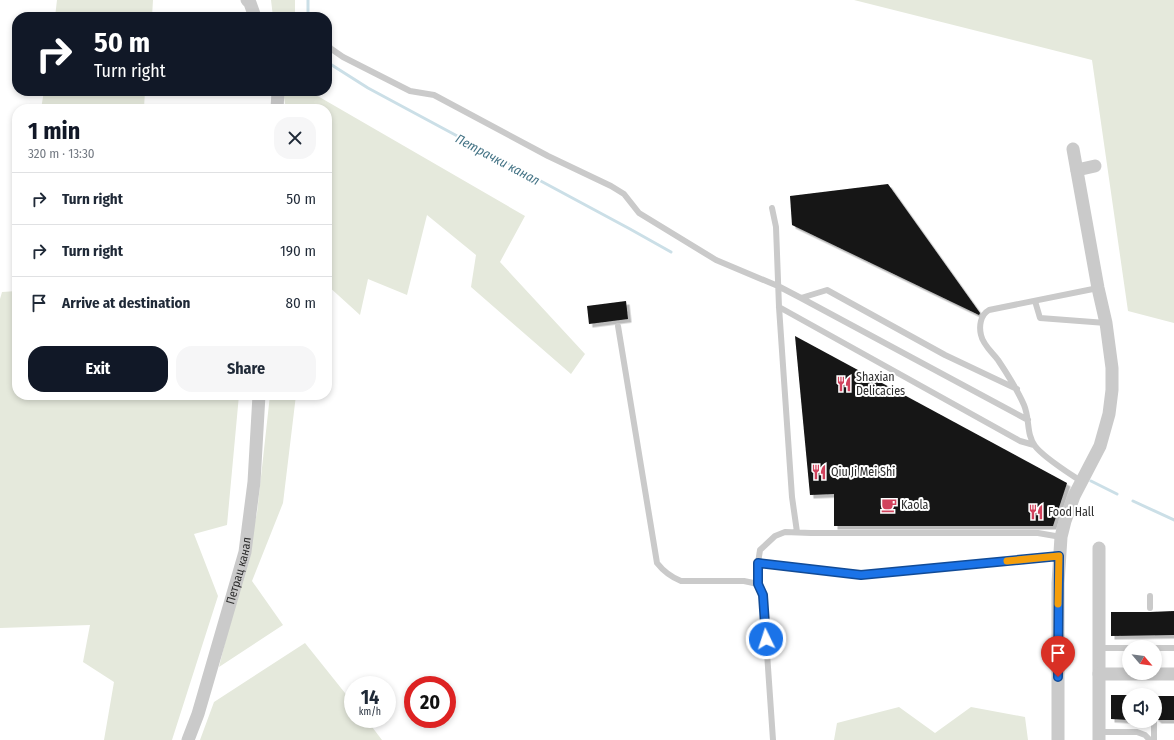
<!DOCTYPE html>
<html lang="en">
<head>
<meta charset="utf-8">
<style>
	body { margin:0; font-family:"Fira Sans Condensed",sans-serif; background:#f6f6f7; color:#1f2937; height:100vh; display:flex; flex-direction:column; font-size:15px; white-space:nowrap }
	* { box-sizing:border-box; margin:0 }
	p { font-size:13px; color:#747a83 }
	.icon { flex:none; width:22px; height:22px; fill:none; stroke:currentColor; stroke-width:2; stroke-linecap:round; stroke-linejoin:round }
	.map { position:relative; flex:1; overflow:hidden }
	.panel { position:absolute; left:12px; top:104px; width:320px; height:296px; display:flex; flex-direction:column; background:#fff; border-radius:16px; box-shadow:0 2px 6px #0003 }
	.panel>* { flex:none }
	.top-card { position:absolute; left:12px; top:12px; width:320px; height:84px; border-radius:16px; box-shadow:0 2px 6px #0003; background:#111827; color:#fff; overflow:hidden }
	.needle { width:26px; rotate:119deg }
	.tools { position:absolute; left:1122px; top:640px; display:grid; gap:8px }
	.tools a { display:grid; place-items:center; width:40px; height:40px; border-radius:50%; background:#fff; box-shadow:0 2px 6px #0003; font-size:20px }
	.speed { position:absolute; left:344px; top:676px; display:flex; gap:8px; font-size:20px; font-weight:700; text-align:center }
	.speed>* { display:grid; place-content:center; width:52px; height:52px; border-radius:50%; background:#fff; box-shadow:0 2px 6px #0003; line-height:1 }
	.speed small { font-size:10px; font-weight:400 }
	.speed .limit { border:6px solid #d22; background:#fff; color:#111 }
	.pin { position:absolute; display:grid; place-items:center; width:34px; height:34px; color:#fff; margin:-41px -17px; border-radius:50% 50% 50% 0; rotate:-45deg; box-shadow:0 0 4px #0007 }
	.pin .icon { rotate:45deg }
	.me { position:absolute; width:44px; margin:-22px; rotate:356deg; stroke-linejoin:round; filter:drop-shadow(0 0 3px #0008) }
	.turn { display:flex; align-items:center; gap:14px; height:84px; padding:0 16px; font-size:18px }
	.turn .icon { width:52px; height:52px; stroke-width:2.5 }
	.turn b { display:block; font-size:28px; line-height:34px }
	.round { display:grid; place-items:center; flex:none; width:42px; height:42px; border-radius:16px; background:#f6f6f7 }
	.headline { display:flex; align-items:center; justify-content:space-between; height:68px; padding:0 16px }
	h1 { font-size:24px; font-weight:700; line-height:30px; color:#111827 }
	.primary-button { display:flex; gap:8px; margin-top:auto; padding:8px 16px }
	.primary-button a { flex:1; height:46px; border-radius:16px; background:#111827; color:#fff; font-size:16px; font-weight:700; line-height:46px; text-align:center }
	.primary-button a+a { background:#f6f6f7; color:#1f2937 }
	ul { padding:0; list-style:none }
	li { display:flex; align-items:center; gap:12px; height:52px; padding:0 16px; border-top:1px solid #e0e1e3 }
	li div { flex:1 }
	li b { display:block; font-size:15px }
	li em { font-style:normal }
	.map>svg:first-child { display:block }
	.green { fill:#e5e9dc }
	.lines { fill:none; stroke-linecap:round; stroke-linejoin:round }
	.stream { stroke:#cbdfe7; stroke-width:3 }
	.building { fill:#141414; filter:url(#shadow) }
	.service { stroke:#cacaca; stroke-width:6 }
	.minor { stroke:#cacaca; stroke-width:13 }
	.route-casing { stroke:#114b97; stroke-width:10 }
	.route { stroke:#1a73e8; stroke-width:7 }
	.slow { stroke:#f59e0b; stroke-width:7 }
	.labels { text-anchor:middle; stroke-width:4; stroke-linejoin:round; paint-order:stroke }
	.poi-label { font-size:12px; fill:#2d2d2d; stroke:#fff; text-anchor:start }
	.street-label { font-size:12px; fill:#2d2d2d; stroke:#fff }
	.water-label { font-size:13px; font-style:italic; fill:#457486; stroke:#fff }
</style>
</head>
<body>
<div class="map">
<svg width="1174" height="740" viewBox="0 0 1174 740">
	<defs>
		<filter id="shadow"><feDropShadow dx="3.5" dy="3.5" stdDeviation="0" flood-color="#0004"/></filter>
	</defs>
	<rect width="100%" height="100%" fill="#fff"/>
	<!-- green -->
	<path class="green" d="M57,0H153L152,17H55Z
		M271,0H295V17H273Z
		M854,0H1174V323L1128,311L1092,60Z
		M44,91H145L144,108L146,109H41Z
		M283,91H309L525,216L500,262L585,354L571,374L471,287L476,255L427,215L407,295L368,279L360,315L327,285V109H286Z
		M17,291V395H239L227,525L194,534L218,596L172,740H104L114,682L83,662L90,625L0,628V299L2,292Z
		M270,395H296L283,503L252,581L283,625L219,667L257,513Z
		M305,643L353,703V719H366L382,740H200L214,702Z
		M899,707L935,733L971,707L1025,717L1028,740H834L837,723Z"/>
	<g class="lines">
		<!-- stream -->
		<path class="stream" d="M308,0V17
			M327,62L368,88L630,229L671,252
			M1091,481L1117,494
			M1133,501L1174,520"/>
	</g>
	<!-- building -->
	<path class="building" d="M888,184L980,313L979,315L792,225L790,196Z
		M626,301L628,319L589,324L587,306Z
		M795,336L1067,483L1053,526H834V494L810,495Z
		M1174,611V635L1111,636V612H1150Z
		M1111,695H1129V720L1111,719Z
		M1155,696H1174V720H1158L1155,717Z"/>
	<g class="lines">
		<!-- service -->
		<path class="service" d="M327,41L330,48L343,57L410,91L434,95L548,156L611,186L624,194L639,213L716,260L778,286L801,298L827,290L945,355L1017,389
			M772,208L776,227L779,307L792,497L797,532
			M801,298L1028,420
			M1035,301L1040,318L1106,323
			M779,307L1020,441L1034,445
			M618,326L657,563C664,572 671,577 681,581H744L758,584L763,595L773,740
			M1082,482C1069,473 1044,458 1035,446C1026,434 1030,419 1024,405C1017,389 1008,375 998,360C992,352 983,345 981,335C979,327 980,315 989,310L1098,288
			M758,563L861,575L1059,555
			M758,584V563L760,550L775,536L785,532L811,533H1038L1061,537
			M1150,596V608
			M1099,648H1129
			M1155,648H1174
			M1100,732H1137L1145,735L1150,740
			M1154,740V721"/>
		<!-- minor -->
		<g class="minor">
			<path d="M247,0L250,3L255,17"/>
			<path d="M277,109L278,91"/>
			<path d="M1077,170L1095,166"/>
			<path d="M1099,548V740"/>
			<path d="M1099,674H1174"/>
			<path id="s1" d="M188,740L198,714L245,552L254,482L259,395"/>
			<path d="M1058,740V583L1061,537L1065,521L1074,496L1100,446L1109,414L1112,390V368L1106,323L1098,288L1073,149"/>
		</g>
	</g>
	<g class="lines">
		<defs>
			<path id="route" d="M766,639L763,595L758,584V563L861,575L1059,556L1058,677"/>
		</defs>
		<!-- route casing -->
		<use href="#route" class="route-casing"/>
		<!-- route -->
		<use href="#route" class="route"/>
		<!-- slow -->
		<path class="slow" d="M1007,561L1059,556L1058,604"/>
	</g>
	<!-- icons -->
	<defs>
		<symbol id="restaurant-bare" viewBox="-9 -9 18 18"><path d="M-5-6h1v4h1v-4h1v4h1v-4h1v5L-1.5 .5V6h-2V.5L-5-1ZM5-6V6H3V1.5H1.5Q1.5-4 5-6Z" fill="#d1435d" stroke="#fff" stroke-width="2.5" paint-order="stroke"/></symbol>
		<symbol id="cafe-bare" viewBox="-9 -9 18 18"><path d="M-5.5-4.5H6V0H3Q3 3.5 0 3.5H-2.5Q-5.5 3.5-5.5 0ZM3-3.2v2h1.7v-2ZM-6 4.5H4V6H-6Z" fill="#d1435d" stroke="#fff" stroke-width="2.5" paint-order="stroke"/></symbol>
	</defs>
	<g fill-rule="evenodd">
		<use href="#restaurant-bare" x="833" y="373" width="22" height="22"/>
		<use href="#restaurant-bare" x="808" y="461" width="22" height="22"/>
		<use href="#cafe-bare" x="878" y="494" width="22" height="22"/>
		<use href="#restaurant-bare" x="1025" y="501" width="22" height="22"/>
	</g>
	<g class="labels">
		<!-- poi labels -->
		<g class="poi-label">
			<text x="856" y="381">Shaxian<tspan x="856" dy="14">Delicacies</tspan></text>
			<text x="831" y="476">Qiu Ji Mei Shi</text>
			<text x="901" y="509">Kaola</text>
			<text x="1048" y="516">Food Hall</text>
		</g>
		<!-- street labels -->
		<g class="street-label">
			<text dy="4" stroke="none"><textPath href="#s1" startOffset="177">Петрац канал</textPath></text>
		</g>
		<!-- water labels -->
		<g class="water-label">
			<text transform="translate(498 159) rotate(28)" y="5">Петрачки канал</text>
		</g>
	</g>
</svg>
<div class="tools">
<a><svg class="needle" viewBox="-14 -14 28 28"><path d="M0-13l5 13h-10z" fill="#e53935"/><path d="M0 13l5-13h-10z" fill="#747a83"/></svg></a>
<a><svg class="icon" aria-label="sound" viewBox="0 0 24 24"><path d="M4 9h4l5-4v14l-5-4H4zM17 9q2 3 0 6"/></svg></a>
</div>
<div class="speed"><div>14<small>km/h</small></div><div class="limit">20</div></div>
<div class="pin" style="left:1058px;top:677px;background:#d93025"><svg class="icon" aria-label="arrive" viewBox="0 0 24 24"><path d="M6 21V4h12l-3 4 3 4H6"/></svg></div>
<svg class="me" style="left:766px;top:639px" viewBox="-20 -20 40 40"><circle r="17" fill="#1a73e8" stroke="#fff" stroke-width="3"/><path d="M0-11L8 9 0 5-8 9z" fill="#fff"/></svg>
<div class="top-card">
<div class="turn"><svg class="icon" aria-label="right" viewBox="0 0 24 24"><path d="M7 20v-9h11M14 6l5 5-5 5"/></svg><div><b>50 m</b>Turn right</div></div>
</div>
<section class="panel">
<div class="headline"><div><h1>1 min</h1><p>320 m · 13:30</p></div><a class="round"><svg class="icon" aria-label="close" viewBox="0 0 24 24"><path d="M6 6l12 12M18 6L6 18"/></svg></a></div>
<ul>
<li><svg class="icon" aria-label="right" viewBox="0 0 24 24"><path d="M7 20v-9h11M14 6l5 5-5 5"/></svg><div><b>Turn right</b></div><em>50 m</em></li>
<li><svg class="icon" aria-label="right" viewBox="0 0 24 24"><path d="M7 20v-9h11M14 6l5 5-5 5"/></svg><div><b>Turn right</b></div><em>190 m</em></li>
<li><svg class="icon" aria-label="arrive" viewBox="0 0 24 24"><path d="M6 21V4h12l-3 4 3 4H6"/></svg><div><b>Arrive at destination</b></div><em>80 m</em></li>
</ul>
<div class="primary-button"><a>Exit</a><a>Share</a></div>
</section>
</div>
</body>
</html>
